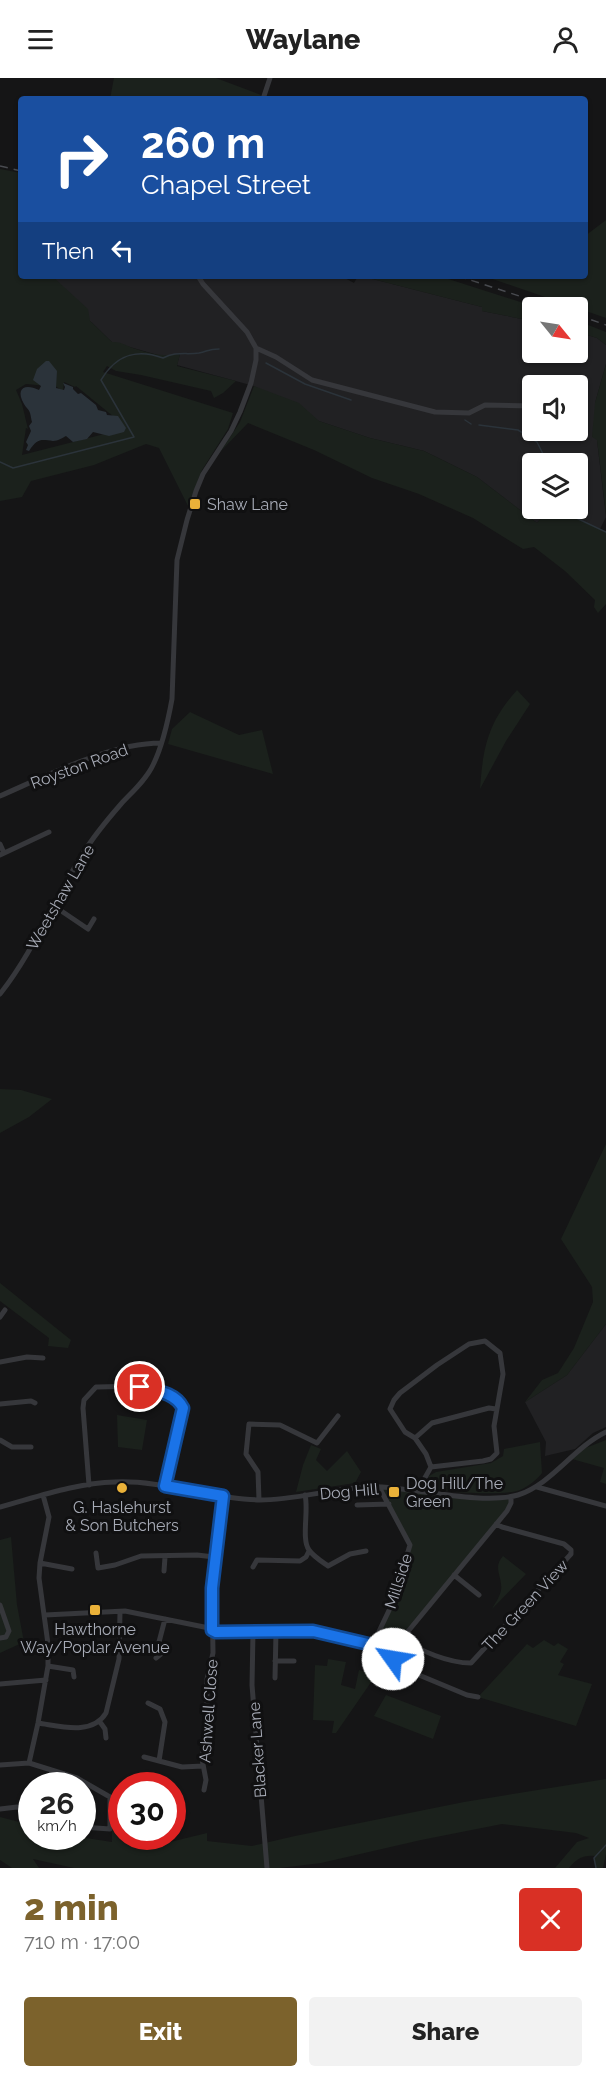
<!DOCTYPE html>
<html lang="en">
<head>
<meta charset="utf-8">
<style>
	body { margin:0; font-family:Raleway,sans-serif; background:#f2f2f2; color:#222; height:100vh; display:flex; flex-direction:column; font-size:22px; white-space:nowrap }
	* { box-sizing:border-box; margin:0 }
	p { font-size:20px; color:#767676 }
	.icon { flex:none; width:33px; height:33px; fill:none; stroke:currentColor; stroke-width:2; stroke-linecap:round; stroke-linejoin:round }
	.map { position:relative; height:1790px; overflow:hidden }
	.panel { display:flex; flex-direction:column; background:#fff; flex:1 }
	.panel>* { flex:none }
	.top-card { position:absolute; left:18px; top:18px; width:570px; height:183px; border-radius:6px; box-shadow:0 2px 4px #0004; background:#1a4fa0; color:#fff; overflow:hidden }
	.needle { width:39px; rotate:120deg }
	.fabs { position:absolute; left:522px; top:219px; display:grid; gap:12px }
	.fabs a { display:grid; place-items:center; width:66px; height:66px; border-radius:6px; background:#fff; box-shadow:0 2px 4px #0004; font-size:30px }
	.speed { position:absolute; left:18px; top:1694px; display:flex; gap:12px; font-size:30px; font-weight:700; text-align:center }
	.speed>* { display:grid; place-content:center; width:78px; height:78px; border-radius:50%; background:#fff; box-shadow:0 2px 4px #0004; line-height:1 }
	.speed small { font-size:15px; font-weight:400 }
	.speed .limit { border:9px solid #d22; background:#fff; color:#111 }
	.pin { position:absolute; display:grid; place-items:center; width:51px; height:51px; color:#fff; margin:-26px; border:3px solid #fff; border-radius:50%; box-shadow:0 2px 6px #0007 }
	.me { position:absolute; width:66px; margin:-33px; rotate:302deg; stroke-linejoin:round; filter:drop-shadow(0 0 4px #0008) }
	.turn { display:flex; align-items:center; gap:21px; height:126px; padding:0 24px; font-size:27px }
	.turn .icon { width:78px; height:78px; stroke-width:2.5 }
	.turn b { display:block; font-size:42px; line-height:51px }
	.then { display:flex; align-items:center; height:57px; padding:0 24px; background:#0003; gap:12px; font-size:22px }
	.round { display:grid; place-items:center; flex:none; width:63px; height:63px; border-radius:6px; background:#f2f2f2 }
	.head { display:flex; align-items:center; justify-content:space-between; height:102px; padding:0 24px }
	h1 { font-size:36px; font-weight:800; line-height:45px; color:#7c622c }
	.button { display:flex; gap:12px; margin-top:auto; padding:12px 24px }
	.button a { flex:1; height:69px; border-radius:6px; background:#7c622c; color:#fff; font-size:24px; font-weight:800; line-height:69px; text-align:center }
	.button a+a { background:#f2f2f2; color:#222 }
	header { display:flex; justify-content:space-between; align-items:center; height:78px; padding:0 24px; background:#fff; font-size:27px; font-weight:800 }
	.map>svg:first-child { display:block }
	.built { fill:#212123; fill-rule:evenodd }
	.green { fill:#1b211c; fill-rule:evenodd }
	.water { fill:#2b333a }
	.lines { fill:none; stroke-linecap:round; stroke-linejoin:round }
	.stream { stroke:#2b333a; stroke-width:1.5 }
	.minor { stroke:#36373b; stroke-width:5 }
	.rail { stroke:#494b50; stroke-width:1.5; stroke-dasharray:8 6; stroke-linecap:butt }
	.route-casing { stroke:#114b97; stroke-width:15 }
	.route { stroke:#1a73e8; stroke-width:10 }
	.poi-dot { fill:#eab139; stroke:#101011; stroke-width:2 }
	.labels { text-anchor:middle; stroke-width:6; stroke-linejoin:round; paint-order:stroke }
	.poi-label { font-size:16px; fill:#a7abb6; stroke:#101011; text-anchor:start }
	.street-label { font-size:16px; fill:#a7abb6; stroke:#101011 }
</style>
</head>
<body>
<header><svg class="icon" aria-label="menu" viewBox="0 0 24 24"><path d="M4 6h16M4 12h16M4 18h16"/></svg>Waylane<svg class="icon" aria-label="person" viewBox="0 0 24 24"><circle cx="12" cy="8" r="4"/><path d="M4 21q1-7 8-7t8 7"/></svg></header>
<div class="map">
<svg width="606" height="1790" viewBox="0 0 606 1790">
	<rect width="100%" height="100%" fill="#151516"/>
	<!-- built -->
	<path class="built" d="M52,198H341L354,205L358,198H361L482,229V233L532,243V274H578V254L597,260L606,267V286L595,325L597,362L606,439L600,451L555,431L578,430V386H532V430L549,431L537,445L477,399L424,373L370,360L319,343L254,308L177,287L180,276L165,279L112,264L90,243ZM532,308H578V352H532Z
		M606,1246V1349L593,1355L575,1371L545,1378L546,1364L525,1324L567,1297Z"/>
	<!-- green -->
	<path class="green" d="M114,0H216L261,17L259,21H110Z
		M0,91L21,95V198H52L88,231L90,243L112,264C121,263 128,269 136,271C151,276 164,279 180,276L177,288L236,303L223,315L214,320L211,313L141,297L116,293L107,288L103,294L233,335L228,351L202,392L188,428L159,370L146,366L94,387L31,403L22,419L0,423ZM64,304L75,309L76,308L114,339L120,352L22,377L26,350L28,351L22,326L16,312L26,306L57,309L63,314Z
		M606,142V240L484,198H585V158Z
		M361,198H439L536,229L532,230V243L482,233V229Z
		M578,243L606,254V267L597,260L578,254Z
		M606,286V436L597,362L592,359L595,325Z
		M254,308L299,325L319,343L370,360L424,373L477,399L537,445L549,431H555L606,454V526L598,535L594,529L595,522L565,493L534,469L523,471L473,440L419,416L372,400L314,372L248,345L221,373L240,344Z
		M517,612L530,626L506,663L480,711C483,669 488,644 517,612Z
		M190,634L239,657L262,652L273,696L168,666L172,651Z
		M0,1011L21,1012L52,1021L29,1039L0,1055Z
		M606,1066V1246L567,1297L525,1324L542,1302L558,1295L574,1270L593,1224L592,1209L561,1161Z
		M0,1205L71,1262L68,1270L48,1268L49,1260L0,1223Z
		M117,1337L147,1342L142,1372L118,1369Z
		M606,1362V1406L600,1404L604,1390L572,1381L583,1371Z
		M540,1364L542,1395C538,1401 527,1409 520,1412C507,1418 447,1415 433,1410C429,1409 429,1408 427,1404L429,1398L436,1394L491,1385L503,1378L504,1371Z
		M311,1367L321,1371L316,1382L327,1393L347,1373L361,1394L355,1405L296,1414L303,1387Z
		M379,1409L462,1419H511V1425L402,1561L373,1566L383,1546L410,1467Z
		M11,1459L17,1527L24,1564L0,1575V1462Z
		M503,1478L526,1496L492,1531C495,1525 500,1519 501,1512C503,1499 492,1490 503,1478Z
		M544,1562L554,1568L558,1565L568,1571L560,1584L564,1586L558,1597L592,1606L576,1648L478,1619L527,1566L533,1570Z
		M328,1581L346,1584L341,1607L355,1611L359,1592L376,1597L336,1655H332L334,1643L313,1642L315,1587L327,1588Z
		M386,1617L441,1638L433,1661L374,1638Z
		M606,1701V1776L603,1790H595V1778C582,1777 577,1781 569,1790H555L577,1764L589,1760L576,1755L502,1746L421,1762L321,1785L280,1790H74L33,1781L39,1790H12L0,1782V1739L31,1747L32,1758H73L112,1764V1744L121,1747L122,1758H155L166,1765L207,1755V1763L252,1768L295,1758L464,1724Z"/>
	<!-- water -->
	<path class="water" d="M46,283H49L57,293L56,310L64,312L65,309L63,305L73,309V311L78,316L81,315L96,327L98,332L106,334L107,337L118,338L126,350L124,354L109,358L93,354L87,361L73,364L66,358C62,360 58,363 53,363C40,361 37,361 29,373L26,372L28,367L26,364L31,353L29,348L32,344C31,341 31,338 30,335C29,331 26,330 24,326C15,310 25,305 39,312L41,308L33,302L37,291Z"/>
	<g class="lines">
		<!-- stream -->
		<path class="stream" d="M266,285L305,306L351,322
			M465,342L471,346
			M479,347L518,352L537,364L548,386
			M0,384L13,390L134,359L101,302C116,277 136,270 163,280C176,273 186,277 199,275C208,273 209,271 219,271
			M555,430L606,454
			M596,1790L594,1780L606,1767"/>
		<!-- minor -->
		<path class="minor" d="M263,21L270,0
			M256,270L276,279L312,302L435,334L469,335L485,327L532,328
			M557,308L563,301
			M0,718C46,698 110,665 161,665
			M0,766L4,775
			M0,777L49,754
			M54,828L88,851L94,841
			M0,916C34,873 53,823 82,777C93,759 107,742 121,726C132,714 146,702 153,687C163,667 168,643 172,621L177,482L187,442L196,413L203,396L231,353L240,334L251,305L256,282V270L247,254L203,206L198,198
			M0,1239L5,1232
			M0,1284L27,1279L43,1280
			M0,1326L31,1323L35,1325
			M415,1360L432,1345L489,1330L496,1331
			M0,1362L12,1369H31
			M89,1407L83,1330L84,1322L96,1309C119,1308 171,1305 183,1330L165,1409
			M537,1409L606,1428
			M418,1412L431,1389L483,1383L491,1381L497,1375L494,1348L503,1296L500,1275L485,1263L469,1266L437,1287L400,1315L394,1322L390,1331L405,1354L415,1360L426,1376L431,1389
			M305,1417C309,1432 301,1461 309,1472C313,1478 321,1483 328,1488L350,1476L366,1473
			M259,1422L258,1394L246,1376L249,1346L280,1347L317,1365L338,1338
			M357,1427L389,1426
			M0,1429C37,1419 76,1405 115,1404C164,1402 211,1421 260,1422C300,1422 343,1407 382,1409C418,1411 485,1427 518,1417C552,1406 573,1370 606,1354
			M96,1475L98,1490L115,1487L141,1478L197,1477L214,1479
			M40,1485L72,1491
			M253,1489L257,1482L300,1483L306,1479L309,1473
			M164,1493L165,1479
			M454,1497L479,1517
			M0,1527L9,1553L6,1559L0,1560
			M45,1537L125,1533L209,1550L216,1554L313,1553L382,1569L396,1568L507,1433L511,1425V1419
			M253,1554L252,1607L267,1790
			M402,1561C421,1573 448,1585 471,1585L571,1476V1472L564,1466L502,1449L496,1446
			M373,1566L393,1524L410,1467L379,1409
			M382,1569L402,1590L467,1617L478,1619
			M156,1580L161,1576L159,1564L165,1541
			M275,1583H294
			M48,1588L73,1592L74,1599
			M275,1600L276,1554
			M0,1606L46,1602
			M148,1625L160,1631L165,1644L159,1683
			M100,1644L105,1651L106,1660
			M38,1645C60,1648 92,1658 106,1635L119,1581L120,1534
			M144,1679L182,1689L203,1688
			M29,1685L38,1645L48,1588V1566L39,1500L40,1485L49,1439L43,1417
			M0,1687L29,1685L77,1700L110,1719L122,1722
			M204,1712L206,1702L202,1681L207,1642V1601L213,1575L212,1511L223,1418
			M0,1731L17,1729L32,1732
			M82,1749L110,1751V1719"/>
		<!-- rail -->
		<path class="rail" d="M0,88L21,93
			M458,198L556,230
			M578,237L606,247"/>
	</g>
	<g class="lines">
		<defs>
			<path id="route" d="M140,1309C156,1313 175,1314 183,1330L165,1408L223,1418L212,1510V1552L216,1554L313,1553L381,1569L393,1581"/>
		</defs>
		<!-- route casing -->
		<use href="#route" class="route-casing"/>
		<!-- route -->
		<use href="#route" class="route"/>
	</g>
	<!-- markers -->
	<g class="poi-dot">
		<rect x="189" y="420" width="12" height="12" rx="3"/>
		<circle cx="122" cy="1410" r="6"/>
		<rect x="388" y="1408" width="12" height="12" rx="3"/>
		<rect x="89" y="1526" width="12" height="12" rx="3"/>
	</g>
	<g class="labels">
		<!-- poi labels -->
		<g class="poi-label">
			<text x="207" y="432">Shaw Lane</text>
			<text x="406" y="1411">Dog Hill/The<tspan x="406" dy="18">Green</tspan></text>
			<text x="122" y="1435" text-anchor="middle">G. Haslehurst<tspan x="122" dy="18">&amp; Son Butchers</tspan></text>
			<text x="95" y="1557" text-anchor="middle">Hawthorne<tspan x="95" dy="18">Way/Poplar Avenue</tspan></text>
		</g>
		<!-- street labels -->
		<g class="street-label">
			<text transform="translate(79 688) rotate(-20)" y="6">Royston Road</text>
			<text transform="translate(60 819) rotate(-60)" y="6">Weetshaw Lane</text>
			<text transform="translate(349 1413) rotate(-5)" y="6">Dog Hill</text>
			<text transform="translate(398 1503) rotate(-72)" y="6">Millside</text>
			<text transform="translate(525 1527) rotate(-47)" y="6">The Green View</text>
			<text transform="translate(208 1633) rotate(-86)" y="6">Ashwell Close</text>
			<text transform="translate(257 1672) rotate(-94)" y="6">Blacker Lane</text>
		</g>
	</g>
</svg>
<div class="fabs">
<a><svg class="needle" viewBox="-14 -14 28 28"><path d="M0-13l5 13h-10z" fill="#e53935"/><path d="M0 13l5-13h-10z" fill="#767676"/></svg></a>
<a><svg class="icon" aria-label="sound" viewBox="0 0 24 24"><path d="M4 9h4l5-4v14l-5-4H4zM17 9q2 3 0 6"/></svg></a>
<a><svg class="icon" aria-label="layers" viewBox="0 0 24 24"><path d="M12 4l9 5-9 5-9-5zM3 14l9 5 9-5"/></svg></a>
</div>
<div class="speed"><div>26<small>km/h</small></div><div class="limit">30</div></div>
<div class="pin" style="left:140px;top:1309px;background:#d93025"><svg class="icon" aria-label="arrive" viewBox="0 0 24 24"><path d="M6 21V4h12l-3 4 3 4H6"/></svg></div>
<svg class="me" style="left:393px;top:1581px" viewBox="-20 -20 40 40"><circle r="19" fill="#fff"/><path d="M0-13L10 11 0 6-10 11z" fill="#1a73e8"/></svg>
<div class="top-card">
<div class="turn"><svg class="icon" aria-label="right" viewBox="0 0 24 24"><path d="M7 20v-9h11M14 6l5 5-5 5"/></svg><div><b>260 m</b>Chapel Street</div></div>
<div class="then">Then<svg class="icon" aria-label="left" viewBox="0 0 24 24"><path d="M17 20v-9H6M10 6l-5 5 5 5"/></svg></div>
</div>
</div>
<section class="panel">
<div class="head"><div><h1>2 min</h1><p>710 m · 17:00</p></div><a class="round" style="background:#d93025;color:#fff"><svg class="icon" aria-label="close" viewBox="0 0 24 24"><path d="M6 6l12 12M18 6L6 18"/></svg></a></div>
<div class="button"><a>Exit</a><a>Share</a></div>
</section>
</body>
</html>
